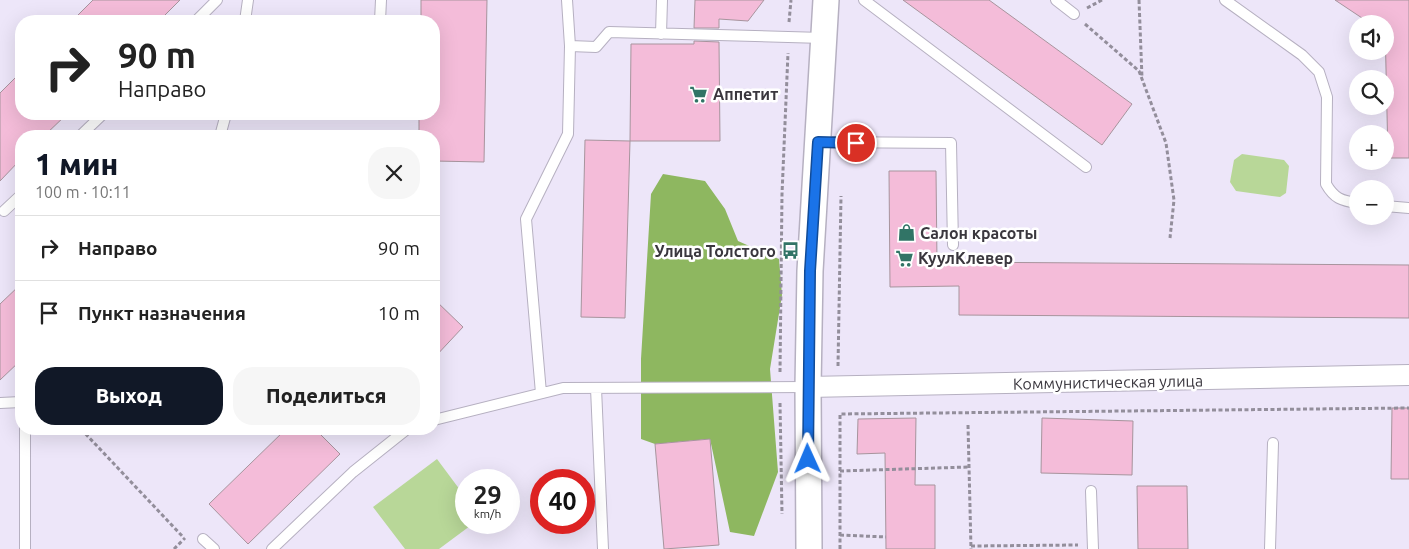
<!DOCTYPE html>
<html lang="ru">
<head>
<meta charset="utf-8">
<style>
	body { margin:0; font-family:Ubuntu,sans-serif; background:#f6f6f6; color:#222; height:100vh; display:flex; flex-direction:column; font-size:19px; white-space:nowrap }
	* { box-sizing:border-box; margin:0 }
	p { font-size:16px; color:#767676 }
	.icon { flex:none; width:28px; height:28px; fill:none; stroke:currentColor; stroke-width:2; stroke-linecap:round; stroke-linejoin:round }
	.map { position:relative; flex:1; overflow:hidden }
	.sheet { position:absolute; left:15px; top:130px; width:425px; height:305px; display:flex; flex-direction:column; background:#fff; border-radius:20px; box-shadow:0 5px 20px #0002 }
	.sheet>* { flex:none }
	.top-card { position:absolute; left:15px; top:15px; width:425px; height:105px; border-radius:20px; box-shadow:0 5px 20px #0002; background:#fff; color:#222; overflow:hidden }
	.controls { position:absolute; left:1349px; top:15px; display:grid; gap:10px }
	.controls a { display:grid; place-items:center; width:45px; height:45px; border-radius:50%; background:#fff; box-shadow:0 5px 20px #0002; font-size:25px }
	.speed { position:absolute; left:455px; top:469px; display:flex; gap:10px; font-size:25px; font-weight:700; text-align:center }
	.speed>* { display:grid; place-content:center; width:65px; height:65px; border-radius:50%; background:#fff; box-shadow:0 5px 20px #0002; line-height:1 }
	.speed small { font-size:12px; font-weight:400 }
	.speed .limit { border:8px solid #d22; background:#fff; color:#111 }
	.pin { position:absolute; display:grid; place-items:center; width:42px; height:42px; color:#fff; margin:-21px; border:2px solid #fff; border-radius:50%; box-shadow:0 1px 5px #0007 }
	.me { position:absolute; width:55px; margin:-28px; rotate:359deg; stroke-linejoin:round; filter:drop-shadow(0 0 4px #0008) }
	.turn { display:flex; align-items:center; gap:18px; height:105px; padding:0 20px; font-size:22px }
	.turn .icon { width:65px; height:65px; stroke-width:2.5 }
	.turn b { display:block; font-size:35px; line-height:42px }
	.round { display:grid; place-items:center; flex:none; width:52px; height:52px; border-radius:20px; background:#f6f6f6 }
	.head { display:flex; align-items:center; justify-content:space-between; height:85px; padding:0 20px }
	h1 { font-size:30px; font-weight:800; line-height:38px; color:#111827 }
	.action { display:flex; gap:10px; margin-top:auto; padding:10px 20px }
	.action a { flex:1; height:58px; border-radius:20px; background:#111827; color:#fff; font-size:20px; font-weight:800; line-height:58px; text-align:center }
	.action a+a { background:#f6f6f6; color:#222 }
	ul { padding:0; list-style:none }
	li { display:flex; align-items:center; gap:15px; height:65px; padding:0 20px; border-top:1px solid #e0e0e0 }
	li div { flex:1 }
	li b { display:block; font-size:19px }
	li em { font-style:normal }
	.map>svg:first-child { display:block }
	.green { fill:#b8d798 }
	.forest { fill:#8eb760 }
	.building { fill:#f4bcd9; stroke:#a7949d }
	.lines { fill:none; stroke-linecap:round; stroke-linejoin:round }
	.service-casing { stroke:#b6b0c1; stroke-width:12 }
	.minor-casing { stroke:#b6b0c1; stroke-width:22 }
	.tertiary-casing { stroke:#b6b0c1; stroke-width:28 }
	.path { stroke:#938e9b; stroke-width:3; stroke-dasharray:4 2.5; stroke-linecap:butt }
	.service { stroke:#fff; stroke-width:10 }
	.minor { stroke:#fff; stroke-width:20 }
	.tertiary { stroke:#fff; stroke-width:25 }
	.route-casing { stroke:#114b97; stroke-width:12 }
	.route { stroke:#1a73e8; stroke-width:9 }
	.labels { text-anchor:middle; stroke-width:5; stroke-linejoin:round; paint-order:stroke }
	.poi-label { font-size:16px; font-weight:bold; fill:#3a373e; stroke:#fff; text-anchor:start }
	.street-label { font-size:16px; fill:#3a373e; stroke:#fff }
</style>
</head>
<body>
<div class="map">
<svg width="1409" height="549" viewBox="0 0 1409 549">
	<rect width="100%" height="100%" fill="#ede6f9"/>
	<!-- green -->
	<path class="green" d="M1242,154L1284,160L1289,166L1286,193L1280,197L1236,191L1230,182L1234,160Z
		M437,459L466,498V522L474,523L439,549H405L373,507Z"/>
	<!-- forest -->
	<path class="forest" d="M663,174L705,181L725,209L738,241L779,259L782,295L770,369L778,472L754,536L730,532L710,439L655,444L641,439V359L651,194Z"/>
	<!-- building -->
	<path class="building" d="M93,0H180L159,21H72Z
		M421,0H487L484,162L434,161V136H419V114H434V21H421Z
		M695,0H764L748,21L719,19V28H694Z
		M903,0H989L1132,104L1102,145Z
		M1335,0H1409V158H1388L1385,24H1371Z
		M694,41L719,42L720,141H630L631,44H694Z
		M21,72V114H67L44,136H21V159L0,181V93Z
		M585,140L630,141L625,318L581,317Z
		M889,171H936L937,262L1409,265V318L959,315V286L890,287Z
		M21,284V360L0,380V304Z
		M434,299L463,327L434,358Z
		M1392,408H1409V479H1391Z
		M916,418L915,485H935V549H886L885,453L857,454L858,419Z
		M1042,418L1133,421L1132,475L1041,473Z
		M286,429H315L340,454L248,544L209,504Z
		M710,439L719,545L664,549L655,444Z
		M1137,486H1187L1188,549H1138Z"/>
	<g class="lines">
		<defs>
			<path id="service" d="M567,0L570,46
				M864,0L1086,167
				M1056,0L1074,14
				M1225,0L1302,55L1319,72L1327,97L1326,184C1334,198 1341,201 1358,203
				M196,21L217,0
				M245,21L248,0
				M380,21L381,0
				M661,34L662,0
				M80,136L103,114
				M220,136L226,114
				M818,142L951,143L953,245
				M1385,206L1409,208
				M4,211L21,195
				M596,388L603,549
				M541,393L526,219L568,134L570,46L596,47L609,32L823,38
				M0,403L21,402
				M434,420L563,388L808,387
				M25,429V549
				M1091,491L1093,549
				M203,539L214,549
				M272,549L353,472L407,429
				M1270,549L1273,443"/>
			<path id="minor" d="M808,387L1409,375"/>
			<path id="tertiary" d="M809,549L808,387L810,271L826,0"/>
		</defs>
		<!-- service casing -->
		<use href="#service" class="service-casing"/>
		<!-- minor casing -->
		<use href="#minor" class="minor-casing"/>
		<!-- tertiary casing -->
		<use href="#tertiary" class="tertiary-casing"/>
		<!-- path -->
		<path class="path" d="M1139,0L1142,78
			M1087,8L1102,0
			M789,22L791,0
			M1085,24L1139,71L1166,143L1174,200L1170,238
			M838,366L841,196
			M780,372L782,194L788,53
			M780,403L782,514
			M968,425L971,549
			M81,429L184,538
			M840,471L969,467
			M840,535L886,537
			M971,546L1078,545
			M174,549L185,538
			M840,549V414L1409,408"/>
		<!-- service -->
		<use href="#service" class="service"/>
		<!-- minor -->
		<use href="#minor" class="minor"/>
		<!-- tertiary -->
		<use href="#tertiary" class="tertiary"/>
	</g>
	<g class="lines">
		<defs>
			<path id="route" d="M808,459L810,271L818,142L856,143"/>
		</defs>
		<!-- route casing -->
		<use href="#route" class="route-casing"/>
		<!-- route -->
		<use href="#route" class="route"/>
	</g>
	<!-- icons -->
	<defs>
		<symbol id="supermarket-bare" viewBox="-9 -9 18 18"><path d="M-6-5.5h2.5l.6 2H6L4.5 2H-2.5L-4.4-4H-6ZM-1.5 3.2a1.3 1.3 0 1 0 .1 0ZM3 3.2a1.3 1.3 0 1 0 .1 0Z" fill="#317466" stroke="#fff" stroke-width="2.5" paint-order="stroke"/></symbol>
		<symbol id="shop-bare" viewBox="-9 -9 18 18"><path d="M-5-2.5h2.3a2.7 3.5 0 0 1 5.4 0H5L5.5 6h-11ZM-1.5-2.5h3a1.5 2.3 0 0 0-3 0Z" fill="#317466" stroke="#fff" stroke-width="2.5" paint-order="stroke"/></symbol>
		<symbol id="bus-bare" viewBox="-9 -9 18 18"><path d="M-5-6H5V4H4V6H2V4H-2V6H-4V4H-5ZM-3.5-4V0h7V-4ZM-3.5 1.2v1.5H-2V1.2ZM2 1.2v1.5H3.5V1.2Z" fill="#317466" stroke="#fff" stroke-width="2.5" paint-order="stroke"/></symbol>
	</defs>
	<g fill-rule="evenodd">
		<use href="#supermarket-bare" x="686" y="82" width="25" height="25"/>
		<use href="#shop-bare" x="894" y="220" width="25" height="25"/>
		<use href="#bus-bare" x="778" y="238" width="25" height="25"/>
		<use href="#supermarket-bare" x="892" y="246" width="25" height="25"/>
	</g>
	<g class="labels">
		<!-- poi labels -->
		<g class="poi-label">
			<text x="713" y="100">Аппетит</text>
			<text x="920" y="239">Салон красоты</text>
			<text x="776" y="257" text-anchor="end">Улица Толстого</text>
			<text x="918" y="264">КуулКлевер</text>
		</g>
		<!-- street labels -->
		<g class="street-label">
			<text transform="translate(1108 382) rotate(-1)" y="6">Коммунистическая улица</text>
		</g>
	</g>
</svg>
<div class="controls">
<a><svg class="icon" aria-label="sound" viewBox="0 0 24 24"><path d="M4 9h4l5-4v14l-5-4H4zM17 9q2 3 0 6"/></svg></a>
<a><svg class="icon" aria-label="search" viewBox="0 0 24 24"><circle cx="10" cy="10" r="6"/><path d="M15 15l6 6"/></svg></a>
<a>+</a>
<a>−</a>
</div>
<div class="speed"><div>29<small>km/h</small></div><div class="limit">40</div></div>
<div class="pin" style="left:856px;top:143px;background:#d93025"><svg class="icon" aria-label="arrive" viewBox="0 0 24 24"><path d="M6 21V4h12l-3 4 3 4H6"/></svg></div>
<svg class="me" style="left:808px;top:459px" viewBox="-20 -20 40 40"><path d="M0-17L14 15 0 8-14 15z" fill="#1a73e8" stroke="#fff" stroke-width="4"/></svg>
<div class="top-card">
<div class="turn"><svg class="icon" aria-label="right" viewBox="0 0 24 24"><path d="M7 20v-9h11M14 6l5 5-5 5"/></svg><div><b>90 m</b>Направо</div></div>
</div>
<section class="sheet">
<div class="head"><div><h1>1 мин</h1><p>100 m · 10:11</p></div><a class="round"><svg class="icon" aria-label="close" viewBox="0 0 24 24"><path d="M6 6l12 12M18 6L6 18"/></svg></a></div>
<ul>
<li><svg class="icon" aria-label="right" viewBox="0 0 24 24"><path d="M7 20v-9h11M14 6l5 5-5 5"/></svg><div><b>Направо</b></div><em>90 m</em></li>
<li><svg class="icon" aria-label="arrive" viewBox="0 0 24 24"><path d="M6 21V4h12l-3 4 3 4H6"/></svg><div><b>Пункт назначения</b></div><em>10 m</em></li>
</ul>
<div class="action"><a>Выход</a><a>Поделиться</a></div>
</section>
</div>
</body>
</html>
